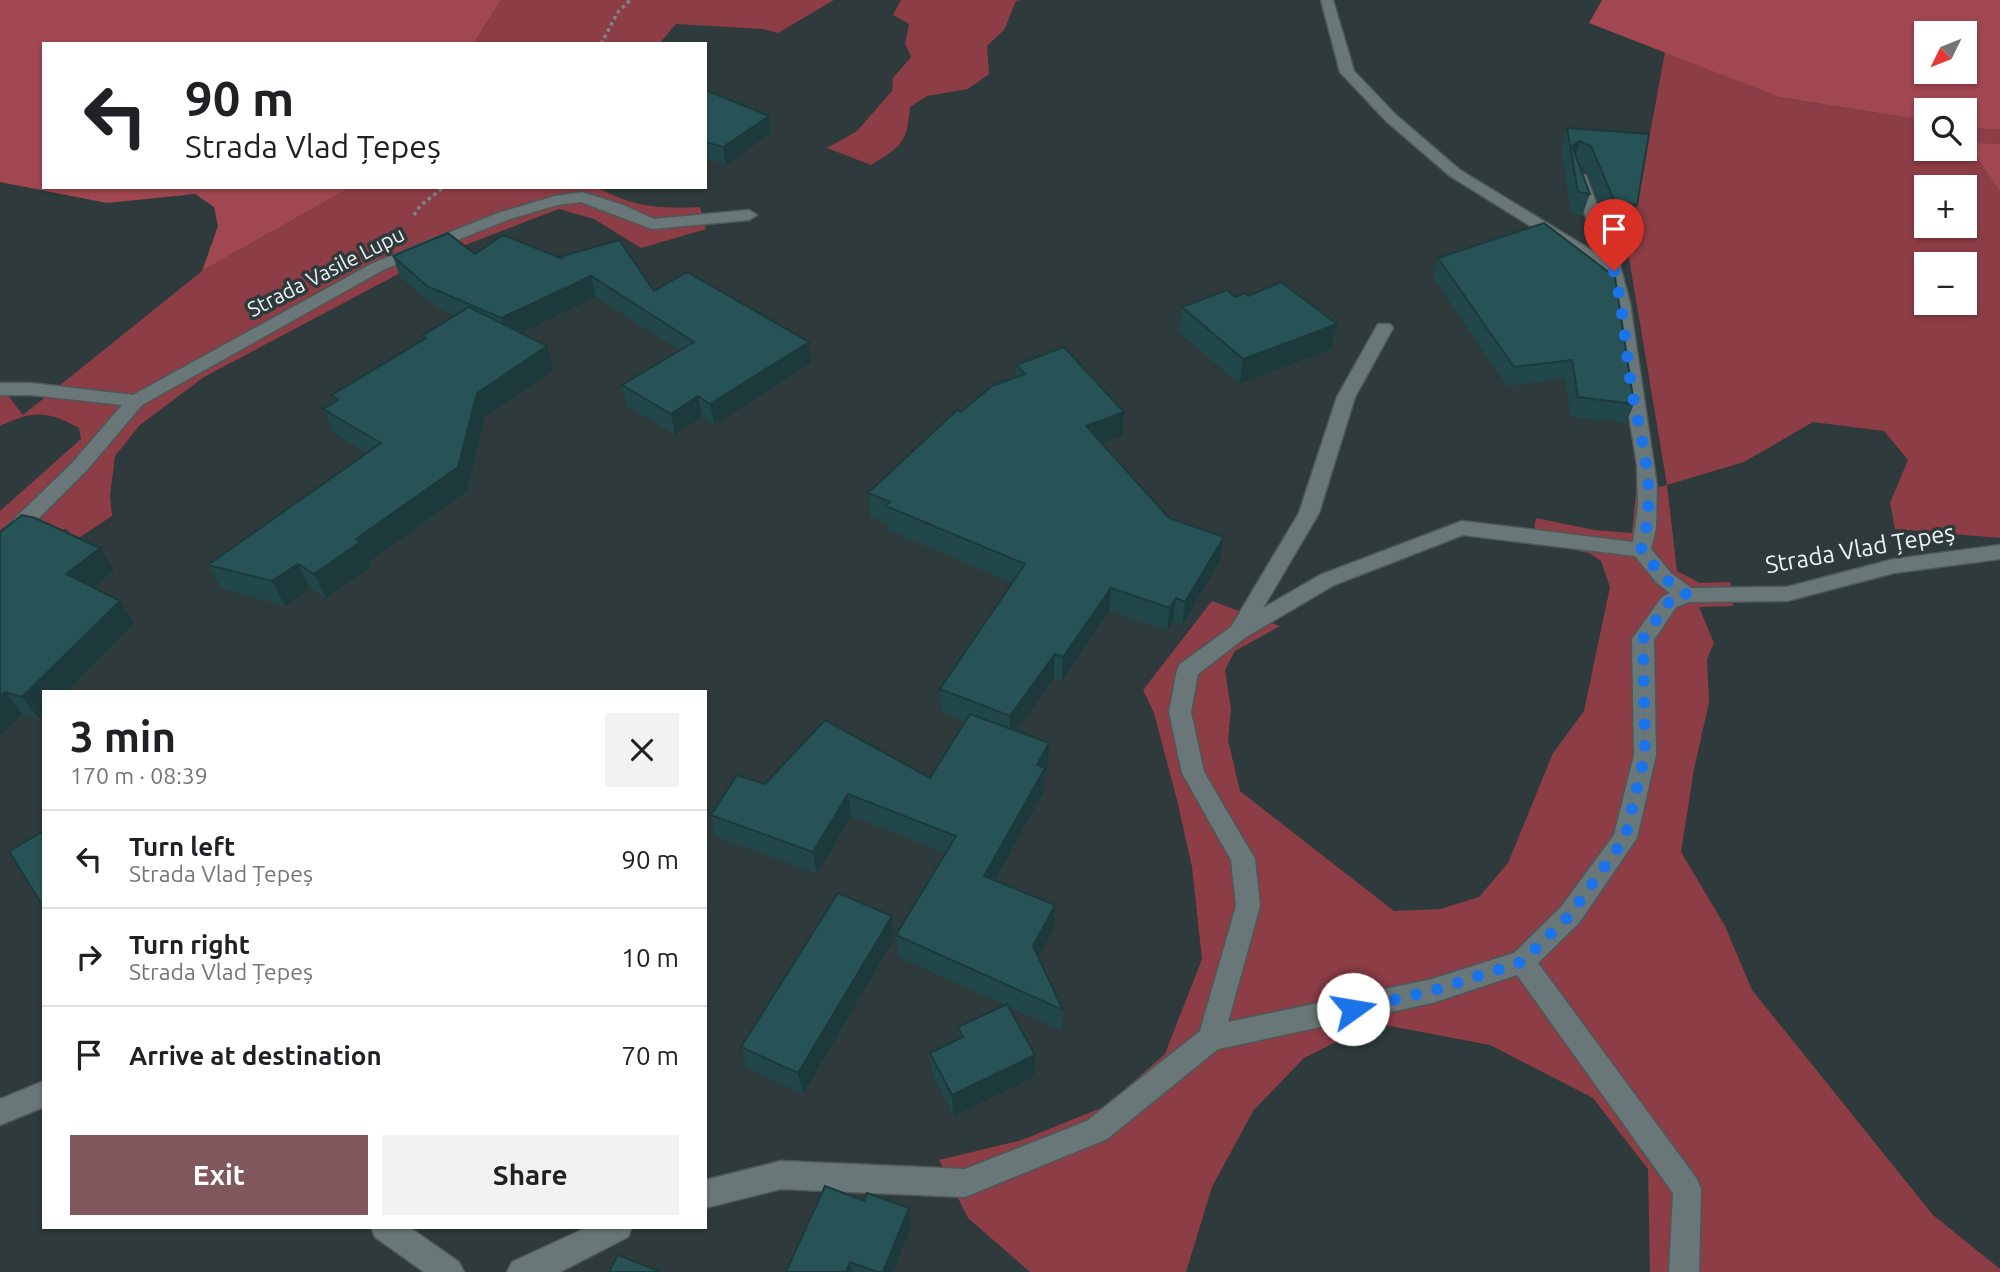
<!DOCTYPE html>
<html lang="en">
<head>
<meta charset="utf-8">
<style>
	body { margin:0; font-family:Ubuntu,sans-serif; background:#f2f2f2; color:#202124; height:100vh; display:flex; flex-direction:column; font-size:26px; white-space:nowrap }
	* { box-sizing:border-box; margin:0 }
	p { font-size:23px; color:#757577 }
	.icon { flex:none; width:38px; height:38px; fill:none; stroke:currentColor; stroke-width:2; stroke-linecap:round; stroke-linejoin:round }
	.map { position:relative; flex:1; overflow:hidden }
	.drawer { position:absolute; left:42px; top:690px; width:665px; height:539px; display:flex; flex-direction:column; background:#fff; border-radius:0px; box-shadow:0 2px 5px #0004 }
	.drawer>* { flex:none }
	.guide { position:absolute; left:42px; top:42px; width:665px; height:147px; border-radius:0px; box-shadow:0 2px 5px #0004; background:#fff; color:#202124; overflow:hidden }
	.needle { width:46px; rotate:227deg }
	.buttons { position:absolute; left:1914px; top:21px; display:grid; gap:14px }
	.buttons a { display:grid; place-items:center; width:63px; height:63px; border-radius:0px; background:#fff; box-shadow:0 2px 5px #0004; font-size:35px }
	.pin { position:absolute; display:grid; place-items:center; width:60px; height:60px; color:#fff; margin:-72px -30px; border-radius:50% 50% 50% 0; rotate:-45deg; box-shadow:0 0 7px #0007 }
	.pin .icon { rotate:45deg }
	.me { position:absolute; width:77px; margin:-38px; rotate:77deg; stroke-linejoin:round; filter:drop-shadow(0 0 5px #0008) }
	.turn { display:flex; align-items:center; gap:24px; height:147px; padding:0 28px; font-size:32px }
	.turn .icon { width:91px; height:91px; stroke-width:2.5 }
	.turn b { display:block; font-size:49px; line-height:60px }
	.round { display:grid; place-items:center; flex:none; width:74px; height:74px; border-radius:0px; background:#f2f2f2 }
	.overview { display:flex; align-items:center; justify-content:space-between; height:119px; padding:0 28px }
	h1 { font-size:42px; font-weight:700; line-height:52px }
	.cta { display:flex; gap:14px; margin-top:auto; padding:14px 28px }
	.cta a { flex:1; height:80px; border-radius:0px; background:#7f575c; color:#fff; font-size:28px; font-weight:700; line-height:80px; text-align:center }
	.cta a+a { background:#f2f2f2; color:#202124 }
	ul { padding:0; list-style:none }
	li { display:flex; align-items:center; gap:21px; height:98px; padding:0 28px; border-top:2px solid #e0e0e0 }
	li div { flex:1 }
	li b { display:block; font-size:26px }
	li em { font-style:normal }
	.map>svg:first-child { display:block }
	.green { fill:#8d3d45; fill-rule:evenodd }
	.forest { fill:#a14751; fill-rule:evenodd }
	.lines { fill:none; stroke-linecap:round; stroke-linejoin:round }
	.minor-casing { stroke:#4e5859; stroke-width:3 }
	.path { stroke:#7c8687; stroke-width:3.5; stroke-dasharray:3.5 3.5; stroke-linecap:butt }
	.minor { fill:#6a7778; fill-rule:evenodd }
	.wall { fill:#22474a }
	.shaded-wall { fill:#1c3a3c }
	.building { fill:#285356; stroke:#1c3a3c; stroke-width:2 }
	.route { stroke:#1a73e8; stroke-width:12; stroke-dasharray:0 21.6 }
	.labels { text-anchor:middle; stroke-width:7; stroke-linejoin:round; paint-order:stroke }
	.far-street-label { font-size:21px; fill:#eef5f6; stroke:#2e3a3b }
	.street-label { font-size:24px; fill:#eef5f6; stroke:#2e3a3b }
</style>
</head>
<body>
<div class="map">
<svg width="2000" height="1272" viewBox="0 0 2000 1272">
	<rect width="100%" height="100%" fill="#2e3a3b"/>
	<!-- green -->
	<path class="green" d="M501,0H834L778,33L763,29L676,24L659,44H473Z
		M901,0H1021L1016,1L1004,30L987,46L989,74L968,89L927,96L910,107C907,143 902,146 871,165L827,148L857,131L892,91L893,78L911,57L905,44L909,24L893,15Z
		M1665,52L1779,97L1927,121V149H1965V127L2000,130V538L1895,529L1890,503L1908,460L1884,431L1813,422L1744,462L1667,485L1677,571L1700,583L1730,582L1733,606L1699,607L1714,643L1707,659L1709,702L1694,769L1681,852L1725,926L1752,990L1933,1215L2000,1269V1272H1650L1648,1169L1593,1098L1490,1045L1374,1023L1304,1058L1253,1111L1212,1187L1186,1272H1030L968,1218L939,1160L1022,1140L1106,1106L1165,1054L1202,959L1192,867L1177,800L1154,713L1143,690L1212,601L1280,626L1235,651L1225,670L1231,709L1228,740L1240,791L1394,911L1440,909L1479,897L1508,863L1553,753L1584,711L1610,587L1601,561L1589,553L1532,542L1536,518L1594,530L1632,533L1636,493L1667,485L1628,252ZM1927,187H1965V226H1927ZM1927,264H1965V303H1927Z
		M351,187H597C632,207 660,209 700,207L706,229L641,248L594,219L559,209L421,262L204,377L140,425L115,456L110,496L112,516L77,539L66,529L27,539L0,563V511L81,439L79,428C47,411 34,410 0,426V385L23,415L202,271Z"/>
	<!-- forest -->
	<path class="forest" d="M0,0H501L473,44H44V187H351L202,271L218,226L214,207L195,194L107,203L0,182Z
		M1602,0H2000V130L1965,127V110H1927V121L1779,97L1589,23ZM1927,33H1965V72H1927Z
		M1968,143L2000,144V191Z"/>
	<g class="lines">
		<defs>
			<path id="minor" d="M1321,0H1333L1354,71L1396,115L1460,170L1601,256L1570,176L1578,171L1586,176L1619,262L1630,303L1657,486L1656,528L1651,549L1671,573L1691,588L1787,587L1894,559L2000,545V559L1894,573L1787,601L1689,602L1676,607L1654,640L1656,755L1637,838L1579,923L1538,963L1697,1179L1701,1189L1699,1272H1669L1673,1193L1517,975L1432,1003L1218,1049L1107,1139L965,1197L781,1189L705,1208V1180L781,1161L965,1169L1087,1121L1200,1031L1236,906L1231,860L1182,773L1169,712L1177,670L1180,664L1231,627L1299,513L1337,397L1378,324H1390L1393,328L1355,397L1319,513L1263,608L1320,575L1462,521L1633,542L1638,507L1637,465L1606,273L1450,176L1386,121L1340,72ZM1463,535L1635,556L1657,583L1670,593L1662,597L1632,639L1634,755L1614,835L1561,907L1514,953L1432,979L1228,1022L1260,906L1255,859L1204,772L1191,712L1198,674L1246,637L1334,585Z
				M582,192L623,205L654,219L749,210L757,215L749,220L652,229L581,202L557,205L510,219L385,269L142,405L87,470L7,550L0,552V533L73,462L122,405L31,395H0V383H31L133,395L373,263L498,213L555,196Z
				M44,1081V1107L0,1125V1099Z
				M371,1227H409L459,1262L464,1272H424L375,1237Z
				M588,1227H632L628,1237L560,1272H507L512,1262Z"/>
		</defs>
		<!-- minor casing -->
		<use href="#minor" class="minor-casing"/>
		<!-- path -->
		<path class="path" d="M601,44L618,12L630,0
			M414,215L421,205L444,187"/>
		<!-- minor -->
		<use href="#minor" class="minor"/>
	</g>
	<!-- wall -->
	<path class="wall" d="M705,90L769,116L771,133L726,165L705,158Z
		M1567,128L1649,134L1637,205L1629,226L1607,221L1584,167L1579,164L1590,194L1582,216L1571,213L1561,149Z
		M475,254L560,257L654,291L809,342L811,363L714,425L702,417L675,435L627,406L622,385L680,351L596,297L521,333L553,370L485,417L467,491L369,562L371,566L326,598L310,588L285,606L222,589L208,565L367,453L334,433L323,409L335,402L332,395L423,340L422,336L455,316L434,306L400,277L393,256Z
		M1438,258L1634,404L1626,423L1571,417L1565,379L1507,386L1433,277Z
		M1235,297L1331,349L1239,384L1179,332L1182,307Z
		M1016,365L1124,412L1122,436L1102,443L1169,518L1220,561L1182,625L1173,621L1167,631L1109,611L1062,681L1054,678L1016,731L1048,766L1045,771L1044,791L995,881L1055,905L1054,927L1038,957L1063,1010L1062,1031L1009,1007L1035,1055L1034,1077L953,1116L932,1074L930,1053L959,1039L958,1027L1005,1005L898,957L896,935L945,853L851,816L817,874L716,837L711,815L765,784L930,778L966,722L941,712L940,689L1013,583L888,530V524L870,516L868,493L961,412L1016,377Z
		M0,532L114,571L93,587L120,601L134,623L67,691H44V715L39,719L22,714L0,736Z
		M894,939L803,1094L747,1068L741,1047Z
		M864,1201L909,1208L911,1227L893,1272H786Z"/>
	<!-- shaded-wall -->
	<path class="shaded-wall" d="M769,116L771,133L726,165L723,147Z
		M1580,141L1574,162L1572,146Z
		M591,276L596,297L508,339L501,318Z
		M1337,324L1331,349L1239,384L1243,359Z
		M809,342L811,363L714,425L710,404Z
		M547,346L553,370L485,417L467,491L369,562L371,566L326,598L314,574L356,539L477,393Z
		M698,396L702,417L675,435L671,414Z
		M1124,412L1122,436L1084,450L1086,426Z
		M1224,537L1220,561L1182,625L1185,602Z
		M100,548L114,571L81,596L66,574Z
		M298,564L310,588L285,606L272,581Z
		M1111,588L1109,611L1062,681L1063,657Z
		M1176,598L1173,621L1167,631L1170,608Z
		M120,601L134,623L67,691H44V715L39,719L22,697Z
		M1055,654L1054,678L1010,739V716Z
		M5,692L22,714L0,736V697Z
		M1049,743L1048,766L1045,771L1044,791L985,898L984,876L1037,765Z
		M848,794L851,816L817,874L813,852Z
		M1055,905L1054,927L1033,968V946Z
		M892,916L894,939L803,1094L798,1073Z
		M1035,1055L1034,1077L953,1116L952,1095Z
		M909,1208L911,1227L893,1272H883Z
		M850,1262L852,1272H846Z"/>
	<!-- building -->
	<path class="building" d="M705,90L769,116L723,147L705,142Z
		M1567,128L1649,134L1637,205L1614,200L1591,146L1580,141L1572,146L1590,194L1578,192Z
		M1544,223L1615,277L1634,404L1578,397L1572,360L1514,367L1438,258Z
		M448,233L475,254L503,235L563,259L560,257L619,240L654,291L687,272L809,342L710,404L698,396L671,414L622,385L694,342L591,276L501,318L427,286L393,256Z
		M1281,282L1337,324L1243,359L1182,307L1227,290L1235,297L1245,293L1248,296Z
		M469,307L547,346L477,393L458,467L356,539L360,542L314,574L298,564L272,581L208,565L381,443L323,409L338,400L332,395L426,338L422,336Z
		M1064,347L1124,412L1086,426L1169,518L1224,537L1185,602L1176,598L1170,608L1111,588L1063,657L1055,654L1010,716L940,689L1025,564L886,506L890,502L868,493L957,410L961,412L992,386L1025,374L1016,365Z
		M22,515L35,518L100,548L66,574L120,601L22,697L5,692L0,697V532Z
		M970,714L1049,743L1037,765L1045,768L984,876L1055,905L1033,946L1063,1010L896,935L956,836L848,794L813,852L711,815L737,775L765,784L825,720L930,778Z
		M44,831V908L9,851Z
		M838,893L892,916L798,1073L741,1047Z
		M1007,1004L1035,1055L952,1095L930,1053L963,1037L958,1027Z
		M825,1186L864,1201L867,1193L909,1208L883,1272H877L850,1262L846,1272H786Z
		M618,1255L661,1272H609Z"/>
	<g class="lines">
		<!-- route -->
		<path class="route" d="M1353,1009L1432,991L1522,962L1570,915L1625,838L1645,755L1643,639L1669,602L1687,595L1664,578L1641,550C1660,486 1639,440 1630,378C1625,342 1623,306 1614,271"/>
	</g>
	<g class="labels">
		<!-- far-street labels -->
		<g class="far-street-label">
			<text transform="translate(326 272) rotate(-27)" y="7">Strada Vasile Lupu</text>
		</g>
		<!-- street labels -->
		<g class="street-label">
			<text transform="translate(1860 549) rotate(-10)" y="8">Strada Vlad Țepeș</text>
		</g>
	</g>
</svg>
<div class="buttons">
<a><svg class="needle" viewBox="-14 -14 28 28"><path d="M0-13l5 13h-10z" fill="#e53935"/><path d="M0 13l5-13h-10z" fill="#757577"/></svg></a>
<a><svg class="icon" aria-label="search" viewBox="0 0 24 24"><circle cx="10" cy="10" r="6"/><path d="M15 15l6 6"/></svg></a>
<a>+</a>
<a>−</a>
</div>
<div class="pin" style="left:1614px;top:271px;background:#d93025"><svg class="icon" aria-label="arrive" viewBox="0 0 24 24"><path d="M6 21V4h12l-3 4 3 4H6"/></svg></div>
<svg class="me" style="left:1353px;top:1009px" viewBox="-20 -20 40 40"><circle r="19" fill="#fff"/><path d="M0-13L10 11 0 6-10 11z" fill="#1a73e8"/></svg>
<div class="guide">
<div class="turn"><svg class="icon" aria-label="left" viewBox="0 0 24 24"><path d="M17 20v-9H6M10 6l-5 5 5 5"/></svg><div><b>90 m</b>Strada Vlad Țepeș</div></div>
</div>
<section class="drawer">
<div class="overview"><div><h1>3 min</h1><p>170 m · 08:39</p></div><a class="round"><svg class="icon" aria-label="close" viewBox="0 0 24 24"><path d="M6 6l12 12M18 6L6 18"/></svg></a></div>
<ul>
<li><svg class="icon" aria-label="left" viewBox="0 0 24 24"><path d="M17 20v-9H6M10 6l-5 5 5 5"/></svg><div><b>Turn left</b><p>Strada Vlad Țepeș</p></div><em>90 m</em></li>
<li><svg class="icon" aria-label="right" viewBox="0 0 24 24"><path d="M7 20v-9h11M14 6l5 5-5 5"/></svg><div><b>Turn right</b><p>Strada Vlad Țepeș</p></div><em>10 m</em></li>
<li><svg class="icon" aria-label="arrive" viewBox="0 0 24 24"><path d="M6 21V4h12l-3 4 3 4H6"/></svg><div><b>Arrive at destination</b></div><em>70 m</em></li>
</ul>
<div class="cta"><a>Exit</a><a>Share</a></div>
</section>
</div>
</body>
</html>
